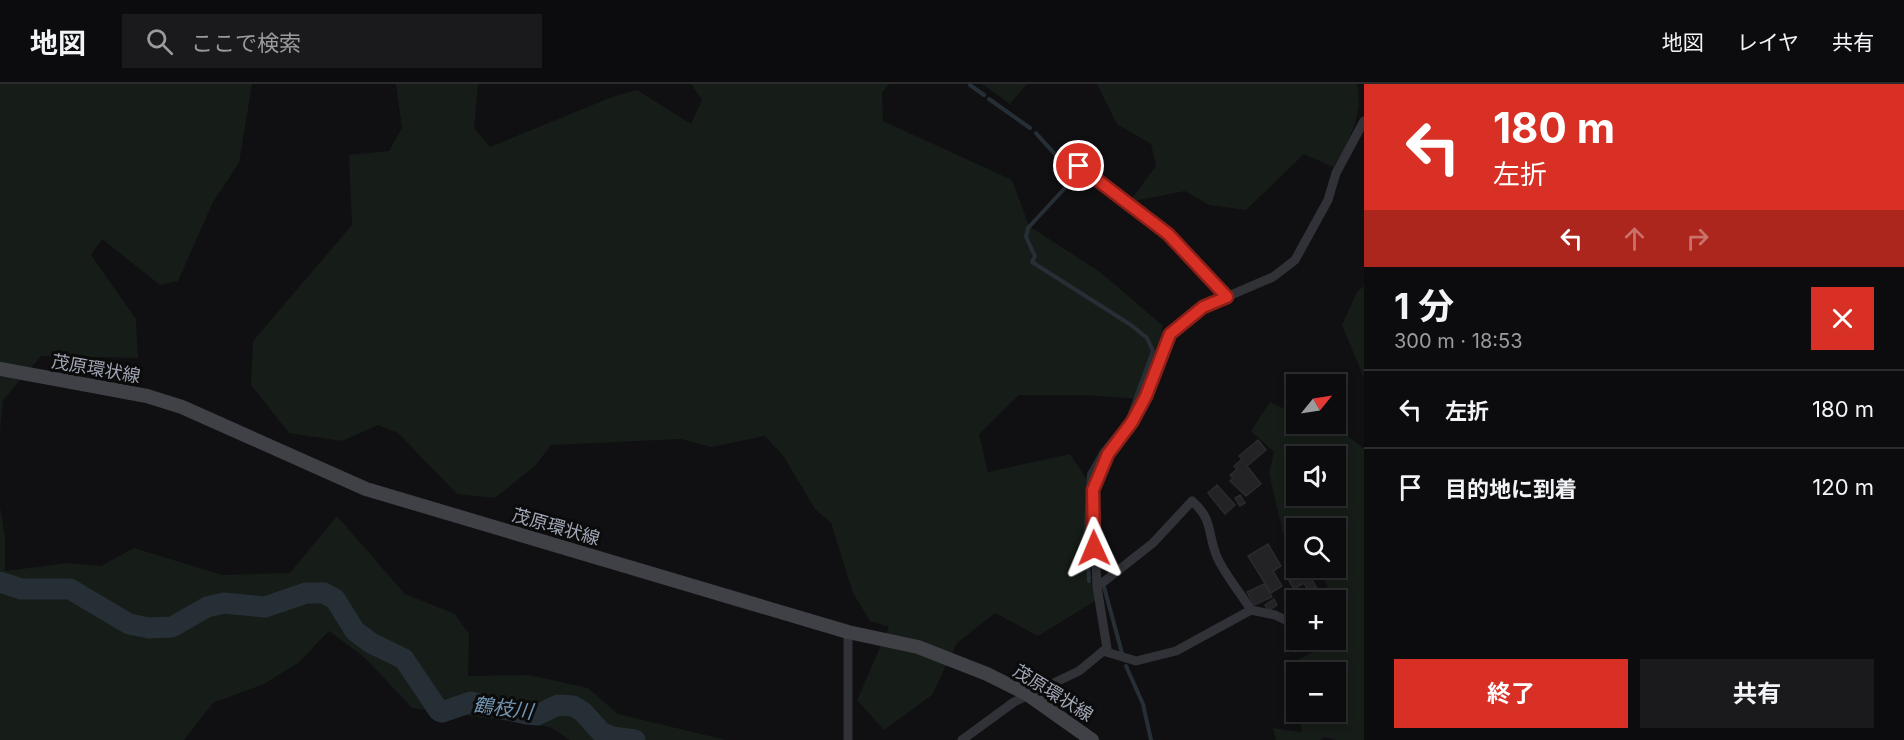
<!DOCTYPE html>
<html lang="ja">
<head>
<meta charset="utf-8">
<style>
	body { margin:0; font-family:Inter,"Noto Sans JP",sans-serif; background:#1a1a1c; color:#f1f3f6; height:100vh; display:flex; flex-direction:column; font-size:22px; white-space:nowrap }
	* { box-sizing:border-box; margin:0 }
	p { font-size:20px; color:#9a9b9e }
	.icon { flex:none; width:33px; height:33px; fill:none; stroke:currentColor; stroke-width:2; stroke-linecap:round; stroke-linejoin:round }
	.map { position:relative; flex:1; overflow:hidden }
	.sheet { display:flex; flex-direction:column; background:#0c0c0e; width:540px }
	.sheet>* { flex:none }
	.top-card { background:#d93025; color:#fff; overflow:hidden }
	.needle { width:39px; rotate:60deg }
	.buttons { position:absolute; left:1286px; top:290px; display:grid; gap:12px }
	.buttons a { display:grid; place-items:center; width:60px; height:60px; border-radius:0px; background:#0c0c0e; box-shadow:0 3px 9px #0003,0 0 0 2px #2c2c2e; font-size:30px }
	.pin { position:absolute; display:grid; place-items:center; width:51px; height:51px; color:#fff; margin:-26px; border:3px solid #fff; border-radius:50%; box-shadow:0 2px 6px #0007 }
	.me { position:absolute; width:66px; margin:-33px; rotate:359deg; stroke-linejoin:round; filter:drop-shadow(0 0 4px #0008) }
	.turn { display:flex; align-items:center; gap:21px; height:126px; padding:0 30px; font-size:27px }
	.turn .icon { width:78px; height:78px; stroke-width:2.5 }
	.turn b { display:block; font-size:42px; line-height:51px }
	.lanes { display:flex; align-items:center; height:57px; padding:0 30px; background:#0003; justify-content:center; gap:30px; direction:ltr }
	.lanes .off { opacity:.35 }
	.round { display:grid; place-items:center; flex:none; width:63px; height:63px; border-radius:0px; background:#1a1a1c }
	.head { display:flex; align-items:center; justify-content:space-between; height:102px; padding:0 30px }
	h1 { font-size:36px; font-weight:700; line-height:45px }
	.primary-button { display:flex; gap:12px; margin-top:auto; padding:12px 30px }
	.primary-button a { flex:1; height:69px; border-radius:0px; background:#d93025; color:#fff; font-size:24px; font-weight:700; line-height:69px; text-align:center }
	.primary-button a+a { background:#1a1a1c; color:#f1f3f6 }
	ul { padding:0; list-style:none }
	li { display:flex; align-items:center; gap:18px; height:78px; padding:0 30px; border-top:2px solid #2c2c2e }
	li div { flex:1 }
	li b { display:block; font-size:22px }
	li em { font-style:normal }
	header { display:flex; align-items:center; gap:36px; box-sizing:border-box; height:84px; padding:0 30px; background:#0c0c0e; border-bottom:2px solid #2c2c2e }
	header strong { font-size:28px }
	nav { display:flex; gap:33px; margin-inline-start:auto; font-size:21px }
	.search { width:420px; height:54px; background:#1a1a1c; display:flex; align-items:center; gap:15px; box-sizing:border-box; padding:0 21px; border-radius:0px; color:#9a9b9e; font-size:22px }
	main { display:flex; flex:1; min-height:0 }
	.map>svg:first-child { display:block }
	.green { fill:#161c17; fill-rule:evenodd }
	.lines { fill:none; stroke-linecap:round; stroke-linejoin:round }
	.stream { stroke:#262f36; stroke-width:4 }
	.river { stroke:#262f36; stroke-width:21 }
	.building { fill:#232326; stroke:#2a2a2e; stroke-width:1.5 }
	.lane { stroke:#313237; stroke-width:4.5 }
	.street { stroke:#313237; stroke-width:9 }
	.secondary { stroke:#3f4147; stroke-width:14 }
	.route-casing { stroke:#8d1f18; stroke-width:15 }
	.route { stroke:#d93025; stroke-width:10 }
	.labels { text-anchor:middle; stroke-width:6; stroke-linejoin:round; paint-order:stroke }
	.street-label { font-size:18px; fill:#a0a6b4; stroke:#0b0b0c }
	.water-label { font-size:20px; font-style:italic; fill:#7396b2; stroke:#0b0b0c }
</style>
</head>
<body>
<header>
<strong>地図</strong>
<div class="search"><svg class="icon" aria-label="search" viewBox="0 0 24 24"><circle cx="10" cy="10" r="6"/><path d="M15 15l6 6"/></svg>ここで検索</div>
<nav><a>地図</a><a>レイヤ</a><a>共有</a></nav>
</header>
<main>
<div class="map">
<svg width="1364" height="656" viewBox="0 0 1364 656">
	<rect width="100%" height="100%" fill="#101012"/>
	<!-- green -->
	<path class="green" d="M0,0H252L239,79L213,118L178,197L160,201L102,155L91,171L136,235L138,274L41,272L3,316L0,347Z
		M396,0H478L474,44L490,63L612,13L637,6L691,40L702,16L691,0H889L882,9L883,37L1012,96L1029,142L1100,188L1162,241L1163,253L1141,315L1083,311H1019L979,350L988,388L1070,370L1086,394L1092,395L1089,485L1095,517L1038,552L995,529L957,559L932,611L884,646L857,616L889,543L870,537L853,509L831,439L815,425L784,373L765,352L711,363L681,355L551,361L535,382L495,414L457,410L398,349L378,341L342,357L289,349L251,301L253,257L352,141L349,71L389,67L402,44Z
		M982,0H1027L1010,20Z
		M1097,0H1357C1364,30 1349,58 1333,83L1304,70L1246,126L1209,121L1185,107L1129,118L1156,82L1151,60L1117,40Z
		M1364,202V294L1342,241L1357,208Z
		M1270,318L1296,330V339C1333,339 1336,341 1364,365V656H1336L1325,653L1320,656H1276L1273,644L1302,648L1297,627H1335V588H1296V621L1287,581L1334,558L1335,516H1329L1327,500L1312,483H1335V444H1296V464L1283,449L1269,389L1274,368L1251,347ZM1296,372H1335V411H1296Z
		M0,423L5,452V487L68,479L101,482L134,464L222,491L290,489L337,432L405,510L455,530L469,550L468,592L529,591L588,604L618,630L726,656H570L550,643L412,624L365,574L329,547L298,579L264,600L213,619L184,656H0Z"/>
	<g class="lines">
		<!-- stream -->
		<path class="stream" d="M970,1L984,11
			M989,15L1030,44
			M1036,49C1043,58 1073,88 1074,94L1068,101
			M1065,104L1028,144L1026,153L1035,172L1032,178L1131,241L1147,254L1153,267L1128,335L1102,367L1089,390L1086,439L1089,497
			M1104,503L1122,569
			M1126,582L1143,620L1151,656"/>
		<!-- river -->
		<path class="river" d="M0,498L21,505H70L129,540L149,544L172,543L207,523L224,519L265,523L306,509H324L335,515L355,547L371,559L404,575L439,627L442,628L471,618L527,630L537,631L558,621L573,622L583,628L601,648L612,653L635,656"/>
	</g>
	<!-- building -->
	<path class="building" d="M1258,356L1266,366L1247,382L1261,400L1246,412L1230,397L1233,394L1230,391L1237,385L1234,382L1242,375L1239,372Z
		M1217,401L1235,421L1225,430L1208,409Z
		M1240,411L1245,419L1240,422L1235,414Z
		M1268,460L1281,482L1273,487L1282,502L1271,509L1248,472Z
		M1300,483H1305L1320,510L1324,508L1329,516H1314L1304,499L1294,505L1289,497L1293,495L1290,489Z
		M1264,500L1272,513L1254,521L1247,508Z
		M1274,515L1277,521L1268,527L1265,521Z
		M1296,548V555H1305L1308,560L1295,568L1286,554Z
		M1309,555H1327L1328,557L1315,565Z"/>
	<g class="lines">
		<!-- lane -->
		<path class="lane" d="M1061,68L1169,150L1227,213"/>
		<!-- street -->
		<path class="street" d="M1097,503L1153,459L1192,417C1214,436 1207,450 1217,473C1225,491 1240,508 1251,526L1275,531L1296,541
			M1103,567L1136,577L1176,567L1251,526
			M848,656V548
			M962,656L1014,618L1079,587L1107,564L1097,503L1093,406L1109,370L1132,338L1146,312L1170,250L1203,223L1273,193L1295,176L1328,116L1336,89L1364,37"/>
		<!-- secondary -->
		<path class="secondary" d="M0,285L147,312L182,323L366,405L848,548L918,563L987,590L1027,610L1092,656"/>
	</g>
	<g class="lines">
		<defs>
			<path id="route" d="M1079,82L1168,150L1227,213L1203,223L1170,250L1146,312L1132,338L1108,370L1093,406L1094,464"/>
		</defs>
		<!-- route casing -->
		<use href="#route" class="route-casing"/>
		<!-- route -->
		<use href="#route" class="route"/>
	</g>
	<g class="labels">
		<!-- street labels -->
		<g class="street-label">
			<text transform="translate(96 285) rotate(10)" y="6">茂原環状線</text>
			<text transform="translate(556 443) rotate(16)" y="6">茂原環状線</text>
			<text transform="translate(1053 609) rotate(32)" y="6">茂原環状線</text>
		</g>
		<!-- water labels -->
		<g class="water-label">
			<text transform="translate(503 624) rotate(7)" y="7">鶴枝川</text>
		</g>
	</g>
</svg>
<div class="buttons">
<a><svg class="needle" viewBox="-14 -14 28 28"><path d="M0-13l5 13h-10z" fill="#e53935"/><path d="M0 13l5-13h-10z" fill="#9a9b9e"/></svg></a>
<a><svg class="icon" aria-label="sound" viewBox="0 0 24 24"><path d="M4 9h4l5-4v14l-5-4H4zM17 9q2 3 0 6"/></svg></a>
<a><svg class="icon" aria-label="search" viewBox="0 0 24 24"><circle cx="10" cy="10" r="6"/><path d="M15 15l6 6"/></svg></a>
<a>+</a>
<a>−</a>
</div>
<div class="pin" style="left:1079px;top:82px;background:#d93025"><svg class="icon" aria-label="arrive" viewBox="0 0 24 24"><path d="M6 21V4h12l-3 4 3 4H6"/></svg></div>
<svg class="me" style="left:1094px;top:464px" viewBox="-20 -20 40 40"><path d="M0-17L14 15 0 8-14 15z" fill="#d93025" stroke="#fff" stroke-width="4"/></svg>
</div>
<section class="sheet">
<div class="top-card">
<div class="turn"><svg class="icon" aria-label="left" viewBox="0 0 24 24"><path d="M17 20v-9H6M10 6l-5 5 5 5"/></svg><div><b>180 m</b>左折</div></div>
<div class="lanes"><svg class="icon" aria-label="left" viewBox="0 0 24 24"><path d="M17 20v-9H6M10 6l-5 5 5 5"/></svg><svg class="icon off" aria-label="ahead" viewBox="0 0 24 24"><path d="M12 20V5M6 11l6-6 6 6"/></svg><svg class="icon off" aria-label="right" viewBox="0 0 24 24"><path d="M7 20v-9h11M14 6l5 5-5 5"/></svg></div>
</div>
<div class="head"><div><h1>1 分</h1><p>300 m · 18:53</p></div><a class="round" style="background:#d93025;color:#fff"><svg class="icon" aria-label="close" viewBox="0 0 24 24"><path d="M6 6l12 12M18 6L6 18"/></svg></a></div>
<ul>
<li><svg class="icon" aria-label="left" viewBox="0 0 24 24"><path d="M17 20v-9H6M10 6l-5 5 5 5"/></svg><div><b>左折</b></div><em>180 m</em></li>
<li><svg class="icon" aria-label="arrive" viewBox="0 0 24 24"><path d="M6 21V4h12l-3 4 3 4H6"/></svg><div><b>目的地に到着</b></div><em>120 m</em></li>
</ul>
<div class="primary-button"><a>終了</a><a>共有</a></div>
</section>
</main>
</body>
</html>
